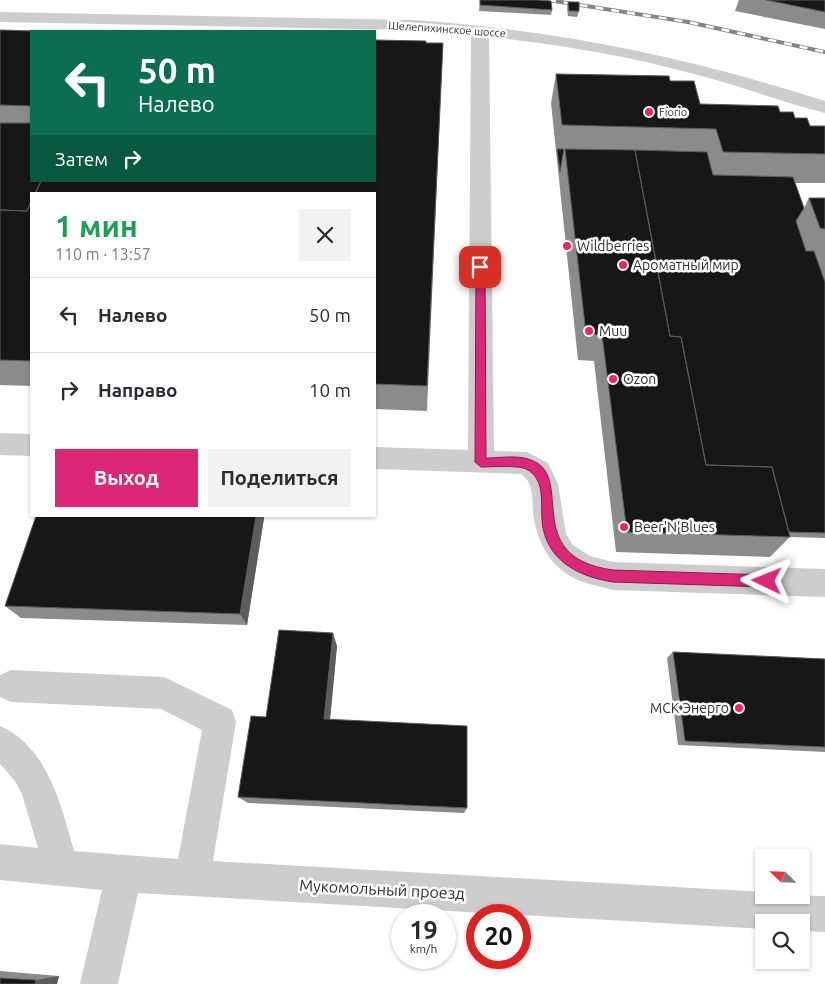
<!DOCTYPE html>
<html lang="ru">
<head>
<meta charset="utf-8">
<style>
	body { margin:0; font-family:Ubuntu,sans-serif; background:#f2f2f3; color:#2b2b33; height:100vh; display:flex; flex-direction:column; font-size:19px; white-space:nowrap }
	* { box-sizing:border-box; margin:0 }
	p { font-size:16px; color:#7c7c81 }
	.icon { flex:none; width:28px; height:28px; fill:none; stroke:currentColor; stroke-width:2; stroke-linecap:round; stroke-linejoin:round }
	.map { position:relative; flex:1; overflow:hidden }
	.details { position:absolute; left:30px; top:192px; width:346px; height:325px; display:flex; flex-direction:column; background:#fff; border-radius:0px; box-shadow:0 1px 4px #0004 }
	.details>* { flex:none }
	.hud { position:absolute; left:30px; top:30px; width:346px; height:152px; border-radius:0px; box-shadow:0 1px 4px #0004; background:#0b6e4f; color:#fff; overflow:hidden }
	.needle { width:32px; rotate:293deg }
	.controls { position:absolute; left:755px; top:849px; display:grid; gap:10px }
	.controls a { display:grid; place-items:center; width:55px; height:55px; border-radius:0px; background:#fff; box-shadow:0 1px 4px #0004; font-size:25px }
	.speed { position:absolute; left:391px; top:904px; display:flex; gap:10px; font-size:25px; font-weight:700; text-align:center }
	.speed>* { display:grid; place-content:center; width:65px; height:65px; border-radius:50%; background:#fff; box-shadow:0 1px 4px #0004; line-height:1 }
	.speed small { font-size:12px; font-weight:400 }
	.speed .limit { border:8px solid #d22; background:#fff; color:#111 }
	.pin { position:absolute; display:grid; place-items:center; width:42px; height:42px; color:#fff; margin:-21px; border-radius:10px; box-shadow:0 2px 8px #0006 }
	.me { position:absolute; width:55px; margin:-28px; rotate:272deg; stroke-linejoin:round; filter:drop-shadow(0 0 4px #0008) }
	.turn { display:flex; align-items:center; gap:18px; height:105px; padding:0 25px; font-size:22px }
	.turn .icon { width:65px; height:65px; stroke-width:2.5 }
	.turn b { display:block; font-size:35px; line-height:42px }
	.then { display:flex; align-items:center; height:48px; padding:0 25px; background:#0003; gap:10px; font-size:19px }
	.round { display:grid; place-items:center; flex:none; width:52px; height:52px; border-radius:0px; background:#f2f2f3 }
	.overview { display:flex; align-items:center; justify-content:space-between; height:85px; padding:0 25px }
	h1 { font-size:30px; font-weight:700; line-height:38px; color:#1e9e55 }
	.cta { display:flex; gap:10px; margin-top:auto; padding:10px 25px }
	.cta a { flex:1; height:58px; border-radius:0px; background:#db2777; color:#fff; font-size:20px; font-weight:700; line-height:58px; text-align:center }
	.cta a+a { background:#f2f2f3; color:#2b2b33 }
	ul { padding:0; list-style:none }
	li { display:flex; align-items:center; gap:15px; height:75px; padding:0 25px; border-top:1px solid #e1e1e2 }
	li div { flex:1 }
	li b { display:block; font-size:19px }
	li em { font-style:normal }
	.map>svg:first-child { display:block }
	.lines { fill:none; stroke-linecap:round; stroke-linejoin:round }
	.minor { fill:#cdcdcd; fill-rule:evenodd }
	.rail-casing { stroke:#858585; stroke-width:4 }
	.rail { stroke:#fff; stroke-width:2.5; stroke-dasharray:8; stroke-linecap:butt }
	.wall { fill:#8b8b8b }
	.shaded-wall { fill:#5d5d5d }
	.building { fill:#171717; stroke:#5d5d5d }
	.route { fill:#db2777; stroke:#8e194d }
	.poi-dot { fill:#f42562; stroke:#fff; stroke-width:2 }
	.labels { text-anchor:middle; stroke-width:5; stroke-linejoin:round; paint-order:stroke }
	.far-street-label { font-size:11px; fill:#303030; stroke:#fff }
	.far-poi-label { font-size:11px; fill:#303030; stroke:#fff; text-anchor:start }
	.poi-label { font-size:14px; fill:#303030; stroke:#fff; text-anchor:start }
	.near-street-label { font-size:16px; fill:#303030; stroke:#fff }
</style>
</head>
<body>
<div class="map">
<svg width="825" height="984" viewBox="0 0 825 984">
	<rect width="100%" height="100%" fill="#fff"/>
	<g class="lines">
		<!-- minor -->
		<path class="minor" d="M0,12L416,20C560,31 687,57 825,101V113C781,102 738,85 694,74C627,56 558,44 489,37L494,451L527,452L548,463L558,484L566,534L573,545L590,556L613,562L825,569V597L613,590C600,586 584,584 572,577C550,565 539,544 534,520C531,504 536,484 521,474L375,469V447L468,450L471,35L416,30L0,22Z
			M0,433L31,434V456L0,455Z
			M11,670L164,677L232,710L236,722L213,861L764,892V895L825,896V932L801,931V922H764V929L138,893L118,984H80L102,890L0,880V844L38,848L22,794L15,781L0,764V726C48,747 61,805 74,851L178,859L202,730L161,709L11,702L0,697V675Z"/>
		<defs>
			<path id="rail" d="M548,0L688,22L825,52"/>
		</defs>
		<!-- rail casing -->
		<use href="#rail" class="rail-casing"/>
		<!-- rail -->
		<use href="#rail" class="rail"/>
	</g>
	<!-- wall -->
	<path class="wall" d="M480,0L552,10L551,15L479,11Z
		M739,0H825V29L735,11Z
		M568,2L579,11L577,17L568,16L567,8Z
		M0,30L31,31V181L426,43H443L427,411L375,409V194H31V386L0,385Z
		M556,74L670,81L700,104L780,112L795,118L810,126H825V183H795L804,208L809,198H825V538L790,537L770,557L616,552L594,361L578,360L551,103Z
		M36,516H263L264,518L247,625L21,618L5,606Z
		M337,646L330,720L467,808L464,813L248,803L238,797L266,717Z
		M673,652L825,659V752L678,745L667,658Z
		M0,971L59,976L57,984H0Z"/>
	<!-- shaded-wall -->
	<path class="shaded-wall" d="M256,516H263L264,518L247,625L240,614Z
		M333,633L337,646L329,729L324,719Z
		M59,976L57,984H35L36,980Z"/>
	<!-- building -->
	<path class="building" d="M480,0H538L551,1L552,10L480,5Z
		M766,0H825V12Z
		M568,2H579V11H569Z
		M0,30L34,31H31V106L0,105Z
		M375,40L426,41V43H443L427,386L375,384V194H35L41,181H375Z
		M556,74L669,76L670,81H694L700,104L778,106L780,112H793L795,118H807L810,126H825V154L723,152L716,129L562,125Z
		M0,123H31V181H41L35,194H31V201L27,211L0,210Z
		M557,149H564L560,172Z
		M565,149L635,150L670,336L681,337L706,465L772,467L790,537L627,532L602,335L586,334Z
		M635,150L707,152L713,175L793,177L804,208L796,221L806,251H814L825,282V533L789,532L772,467L706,465L681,337L670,336Z
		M809,198H825V229L820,228Z
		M31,202V361L0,360V210L27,211Z
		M36,516H256L240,614L5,606Z
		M279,630L333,633L324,719L467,726V808L238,797L251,716L266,717Z
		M673,652L825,659V747L685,741Z
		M0,978L36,980L35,984H0Z"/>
	<!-- route -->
	<path class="route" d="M480,264L485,267L486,458C499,458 516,455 528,459C579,473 517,557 613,570L767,575L772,577L773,581L772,585L767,587L613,582C581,577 550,563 543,528C539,508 548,480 526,469C518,465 491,467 481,467L475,462L476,267Z"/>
	<!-- markers -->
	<g class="poi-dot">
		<circle cx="649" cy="112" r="5"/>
		<circle cx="567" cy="246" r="5"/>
		<circle cx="623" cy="265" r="5"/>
		<circle cx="589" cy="331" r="5"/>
		<circle cx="613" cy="379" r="5"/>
		<circle cx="624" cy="527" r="5"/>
		<circle cx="739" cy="708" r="5"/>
	</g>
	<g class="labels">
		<!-- far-street labels -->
		<g class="far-street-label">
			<text transform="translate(447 29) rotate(4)" y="4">Шелепихинское шоссе</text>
		</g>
		<!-- far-poi labels -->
		<g class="far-poi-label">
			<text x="659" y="116">Fiorio</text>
		</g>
		<!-- poi labels -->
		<g class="poi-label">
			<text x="577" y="251">Wildberries</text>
			<text x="633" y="270">Ароматный мир</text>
			<text x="599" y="336">Muu</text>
			<text x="623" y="384">Ozon</text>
			<text x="634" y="532">Beer'N'Blues</text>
			<text x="729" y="713" text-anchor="end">МСК Энерго</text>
		</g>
		<!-- near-street labels -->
		<g class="near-street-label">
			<text transform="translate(382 889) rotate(3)" y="6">Мукомольный проезд</text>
		</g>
	</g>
</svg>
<div class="controls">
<a><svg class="needle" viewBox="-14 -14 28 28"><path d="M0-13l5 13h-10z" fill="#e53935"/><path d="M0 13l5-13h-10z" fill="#7c7c81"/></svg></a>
<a><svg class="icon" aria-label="search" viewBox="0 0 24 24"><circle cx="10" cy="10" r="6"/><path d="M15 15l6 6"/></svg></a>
</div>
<div class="speed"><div>19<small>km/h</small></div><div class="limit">20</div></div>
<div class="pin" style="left:480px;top:267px;background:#d93025"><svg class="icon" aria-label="arrive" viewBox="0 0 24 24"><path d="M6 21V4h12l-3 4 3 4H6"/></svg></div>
<svg class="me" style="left:767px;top:581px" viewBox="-20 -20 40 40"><path d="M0-17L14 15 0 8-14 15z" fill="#db2777" stroke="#fff" stroke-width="4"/></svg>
<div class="hud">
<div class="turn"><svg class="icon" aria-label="left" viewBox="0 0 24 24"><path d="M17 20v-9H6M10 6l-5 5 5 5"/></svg><div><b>50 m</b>Налево</div></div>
<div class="then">Затем<svg class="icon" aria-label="right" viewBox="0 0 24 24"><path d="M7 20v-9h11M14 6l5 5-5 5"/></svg></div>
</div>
<section class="details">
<div class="overview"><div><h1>1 мин</h1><p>110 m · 13:57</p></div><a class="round"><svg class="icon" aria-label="close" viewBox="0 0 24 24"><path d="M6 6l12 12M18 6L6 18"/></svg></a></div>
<ul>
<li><svg class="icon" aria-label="left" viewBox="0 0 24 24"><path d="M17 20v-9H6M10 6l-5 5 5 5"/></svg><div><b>Налево</b></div><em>50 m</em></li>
<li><svg class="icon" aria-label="right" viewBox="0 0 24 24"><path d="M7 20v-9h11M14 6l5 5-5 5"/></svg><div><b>Направо</b></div><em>10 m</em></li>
</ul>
<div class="cta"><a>Выход</a><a>Поделиться</a></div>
</section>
</div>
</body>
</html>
